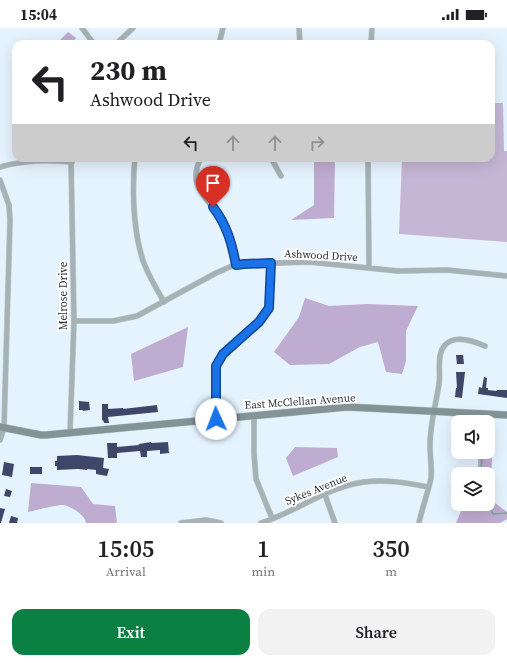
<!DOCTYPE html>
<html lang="en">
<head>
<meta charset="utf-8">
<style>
	body { margin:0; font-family:"Source Serif 4",serif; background:#f2f2f2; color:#202124; height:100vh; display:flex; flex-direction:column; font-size:15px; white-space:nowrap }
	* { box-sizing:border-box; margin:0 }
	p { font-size:13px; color:#757577 }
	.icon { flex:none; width:22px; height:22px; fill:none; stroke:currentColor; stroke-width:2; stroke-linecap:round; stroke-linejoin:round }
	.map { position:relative; height:495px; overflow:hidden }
	.side { display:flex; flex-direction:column; background:#fff; flex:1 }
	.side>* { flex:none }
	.guide { position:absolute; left:12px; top:12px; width:483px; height:122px; border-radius:12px; box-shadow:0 4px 16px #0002; background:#fff; color:#202124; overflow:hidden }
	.controls { position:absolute; left:451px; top:387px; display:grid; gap:8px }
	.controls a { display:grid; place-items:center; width:44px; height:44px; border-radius:8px; background:#fff; box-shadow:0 4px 16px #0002; font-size:20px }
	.pin { position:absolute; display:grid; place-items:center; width:34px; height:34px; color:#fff; margin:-41px -17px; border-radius:50% 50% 50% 0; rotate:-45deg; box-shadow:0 0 4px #0007 }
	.pin .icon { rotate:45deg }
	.me { position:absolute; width:44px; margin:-22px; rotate:358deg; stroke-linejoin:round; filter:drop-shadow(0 0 3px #0008) }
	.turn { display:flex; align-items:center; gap:14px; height:84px; padding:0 12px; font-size:18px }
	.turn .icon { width:52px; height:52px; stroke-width:2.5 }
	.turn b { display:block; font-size:28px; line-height:34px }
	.lanes { display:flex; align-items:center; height:38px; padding:0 12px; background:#0003; justify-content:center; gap:20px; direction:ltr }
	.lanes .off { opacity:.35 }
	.eta { display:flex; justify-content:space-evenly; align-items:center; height:68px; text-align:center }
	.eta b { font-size:24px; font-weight:600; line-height:28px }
	.cta { display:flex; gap:8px; margin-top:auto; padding:8px 12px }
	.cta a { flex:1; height:46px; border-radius:12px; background:#0b8043; color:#fff; font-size:16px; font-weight:600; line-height:46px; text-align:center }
	.cta a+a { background:#f2f2f2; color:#202124 }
	.status { display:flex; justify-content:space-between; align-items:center; height:28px; padding:0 20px; background:#fff; direction:ltr }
	.status svg { height:11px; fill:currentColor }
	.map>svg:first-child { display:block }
	.green { fill:#c6b6d6 }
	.forest { fill:#bfacd1 }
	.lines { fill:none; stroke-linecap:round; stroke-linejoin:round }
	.stream { stroke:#78a99d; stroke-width:1.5 }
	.building { fill:#404667 }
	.street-casing { stroke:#c1cdd8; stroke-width:6 }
	.secondary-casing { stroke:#c1cdd8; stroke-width:8 }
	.street { stroke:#a7b2b4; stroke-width:5 }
	.secondary { stroke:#849396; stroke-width:7 }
	.route-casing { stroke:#114b97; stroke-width:10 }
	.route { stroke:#1a73e8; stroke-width:7 }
	.labels { text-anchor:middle; stroke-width:4; stroke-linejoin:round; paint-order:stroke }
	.street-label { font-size:11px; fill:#30363c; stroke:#fefefe }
</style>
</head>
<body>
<div class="status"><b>15:04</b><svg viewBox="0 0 49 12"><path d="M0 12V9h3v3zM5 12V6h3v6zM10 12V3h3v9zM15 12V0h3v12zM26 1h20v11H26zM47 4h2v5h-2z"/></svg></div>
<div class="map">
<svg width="507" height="495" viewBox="0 0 507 495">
	<rect width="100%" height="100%" fill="#e5f3ff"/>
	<!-- green -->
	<path class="green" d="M491,75H503L504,123H507V214L399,206L402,130H491Z"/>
	<!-- forest -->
	<path class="forest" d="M68,4L76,10L71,16H56Z
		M314,130H335L334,190L291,192L314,177Z
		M305,270L329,278L367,276L418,278L406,303V333L402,346L386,344L378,314L360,319L329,336L290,337L274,324L299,289Z
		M188,299L183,339L134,353L131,326Z
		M478,391H494L490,471L507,484V491L500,495H456L464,476H488V446H478V424H488V394H478Z
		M295,419L337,420L338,429L293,448L286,430Z
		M31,455L81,459L93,476L115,478L117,495H86C85,487 71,478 63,477C55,477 37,482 28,484Z"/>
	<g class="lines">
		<!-- stream -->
		<path class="stream" d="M481,446L482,424
			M488,475L493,486L507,485"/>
	</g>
	<!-- building -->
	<path class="building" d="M456,327H463L464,336H457Z
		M456,344H465L462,370L455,369L456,360H457Z
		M484,349L487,350L486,360H488V362L497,363V362H507V370L478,366L479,359L482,360Z
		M79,373L89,374L90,382L83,383V382H79Z
		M102,376H108V381L123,380V381L157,377L158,384L108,389L109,395H104L103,392H102Z
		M151,414V415L168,414L169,425L160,426V422L147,423V429H141L140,423L117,425V430H108L107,415H117V419L139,417V416Z
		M77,427L104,430L103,440L109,441L107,448L96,446V442L87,441V442L78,441L57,442V438H55V433H57V428Z
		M4,434L14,436L12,449L2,447Z
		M30,439H42V446H30Z
		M6,461L12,463L10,469L4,468Z
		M0,480L5,481L1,495H0Z
		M11,488L18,490L17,495H9Z"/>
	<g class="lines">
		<defs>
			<path id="street" d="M82,0L94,16
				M299,0L300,16
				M116,16L133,0
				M219,16L223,0
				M371,16L372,0
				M135,130C132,159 133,197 141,226C145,243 156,259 164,274
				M201,130C185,160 210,170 222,193C230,207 233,222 237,237
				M271,130L281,148
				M368,130L369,240
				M0,139C25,132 46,132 72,134
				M0,152L9,177L10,192L4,400L0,412
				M74,293H113L137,288L216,245L232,238L244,236L309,234L398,243L447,242L507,248
				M254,388V425L256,451L272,490
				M216,391V338L223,326L259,294L269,280L271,235
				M70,405L74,293L71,130
				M325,467L335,495
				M181,495L206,492L221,495
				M261,495C296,484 327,459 364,454C386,451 407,455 428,459
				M419,495C422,480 428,465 431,450C432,439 430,428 430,417C430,396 436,376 439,356C441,344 436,327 445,317C455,306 474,313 485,318"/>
			<path id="secondary" d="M0,399L41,407H46L347,379L507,387"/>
		</defs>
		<!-- street casing -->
		<use href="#street" class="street-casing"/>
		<!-- secondary casing -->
		<use href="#secondary" class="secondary-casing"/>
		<!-- street -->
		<use href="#street" class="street"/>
		<!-- secondary -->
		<use href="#secondary" class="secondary"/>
	</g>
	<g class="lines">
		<defs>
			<path id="route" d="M213,179C227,197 232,216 236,237L244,236L271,235L269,280L259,294L223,326L216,338V391"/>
		</defs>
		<!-- route casing -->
		<use href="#route" class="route-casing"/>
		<!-- route -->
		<use href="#route" class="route"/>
	</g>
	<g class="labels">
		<!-- street labels -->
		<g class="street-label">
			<text transform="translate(321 227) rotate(3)" y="4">Ashwood Drive</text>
			<text transform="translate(63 268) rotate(-90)" y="4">Melrose Drive</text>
			<text transform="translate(300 373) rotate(-4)" y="4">East McClellan Avenue</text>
			<text transform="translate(316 461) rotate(-22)" y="4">Sykes Avenue</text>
		</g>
	</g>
</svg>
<div class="controls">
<a><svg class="icon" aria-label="sound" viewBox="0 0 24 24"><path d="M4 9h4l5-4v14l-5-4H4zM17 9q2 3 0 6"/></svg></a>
<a><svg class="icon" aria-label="layers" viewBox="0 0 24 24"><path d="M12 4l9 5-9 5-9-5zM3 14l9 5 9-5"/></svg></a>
</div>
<div class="pin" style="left:213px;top:179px;background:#d93025"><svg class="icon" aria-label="arrive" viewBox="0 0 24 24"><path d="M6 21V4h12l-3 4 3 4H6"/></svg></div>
<svg class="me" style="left:216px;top:391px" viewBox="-20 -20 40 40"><circle r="19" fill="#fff"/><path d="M0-13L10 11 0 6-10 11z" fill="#1a73e8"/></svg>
<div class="guide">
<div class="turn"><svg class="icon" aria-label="left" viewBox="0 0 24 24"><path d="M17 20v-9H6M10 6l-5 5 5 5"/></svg><div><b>230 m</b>Ashwood Drive</div></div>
<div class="lanes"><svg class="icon" aria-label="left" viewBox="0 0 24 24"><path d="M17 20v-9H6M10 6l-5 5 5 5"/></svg><svg class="icon off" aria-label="ahead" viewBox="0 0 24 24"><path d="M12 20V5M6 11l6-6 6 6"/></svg><svg class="icon off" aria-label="ahead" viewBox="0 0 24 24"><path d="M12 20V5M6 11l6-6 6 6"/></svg><svg class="icon off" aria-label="right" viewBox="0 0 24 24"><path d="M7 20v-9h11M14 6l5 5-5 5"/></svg></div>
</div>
</div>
<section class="side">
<div class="eta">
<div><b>15:05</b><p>Arrival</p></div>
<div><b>1</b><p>min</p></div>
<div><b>350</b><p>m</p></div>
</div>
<div class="cta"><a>Exit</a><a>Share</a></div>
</section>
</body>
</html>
